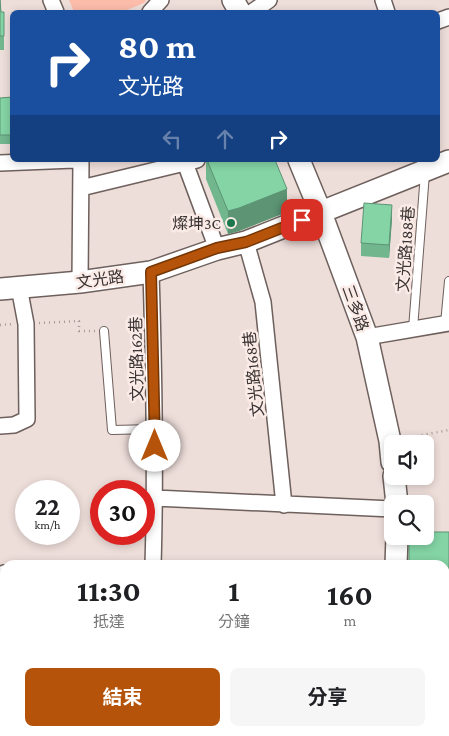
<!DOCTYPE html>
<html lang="zh-TW">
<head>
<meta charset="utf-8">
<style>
	body { margin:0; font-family:"Crimson Pro","Noto Sans TC",serif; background:#f6f6f6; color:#202124; height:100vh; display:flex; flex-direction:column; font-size:19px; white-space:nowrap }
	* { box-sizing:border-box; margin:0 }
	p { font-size:16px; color:#757577 }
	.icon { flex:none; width:28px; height:28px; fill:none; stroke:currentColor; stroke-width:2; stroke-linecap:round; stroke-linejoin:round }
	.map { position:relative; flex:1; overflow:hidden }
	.side { position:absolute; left:0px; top:560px; width:450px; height:176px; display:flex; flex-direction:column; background:#fff; border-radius:15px 15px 0 0; box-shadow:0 2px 8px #0003 }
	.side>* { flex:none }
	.top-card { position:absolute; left:10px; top:10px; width:430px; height:152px; border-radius:8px; box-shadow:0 2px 8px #0003; background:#1a4fa0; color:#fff; overflow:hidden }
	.buttons { position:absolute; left:384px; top:435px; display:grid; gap:10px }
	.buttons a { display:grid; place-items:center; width:50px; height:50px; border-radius:8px; background:#fff; box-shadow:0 2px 8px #0003; font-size:25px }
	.speed { position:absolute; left:15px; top:480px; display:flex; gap:10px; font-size:25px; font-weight:700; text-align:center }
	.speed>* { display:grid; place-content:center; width:65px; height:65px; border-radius:50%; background:#fff; box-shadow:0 2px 8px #0003; line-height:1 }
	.speed small { font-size:12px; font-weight:400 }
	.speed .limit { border:8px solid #d22; background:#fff; color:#111 }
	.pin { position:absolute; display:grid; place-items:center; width:42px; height:42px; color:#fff; margin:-21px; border-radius:10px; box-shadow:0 2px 8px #0006 }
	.me { position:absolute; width:55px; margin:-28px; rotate:0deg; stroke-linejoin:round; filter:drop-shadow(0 0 4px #0008) }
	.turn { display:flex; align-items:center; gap:18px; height:105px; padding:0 25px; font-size:22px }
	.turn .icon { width:65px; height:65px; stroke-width:2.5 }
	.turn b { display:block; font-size:35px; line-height:42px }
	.lanes { display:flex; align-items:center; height:48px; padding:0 25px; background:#0003; justify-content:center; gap:25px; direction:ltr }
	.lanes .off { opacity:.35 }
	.eta { display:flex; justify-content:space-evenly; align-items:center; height:85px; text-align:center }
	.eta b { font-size:30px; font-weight:700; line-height:35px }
	.action { display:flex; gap:10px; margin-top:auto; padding:10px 25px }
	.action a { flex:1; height:58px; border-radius:8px; background:#b45309; color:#fff; font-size:20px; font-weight:700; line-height:58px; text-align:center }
	.action a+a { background:#f6f6f6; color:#202124 }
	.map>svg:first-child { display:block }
	.green { fill:#fbbcaa }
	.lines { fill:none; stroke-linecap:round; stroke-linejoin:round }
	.lane-casing { stroke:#6e605c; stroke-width:10 }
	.street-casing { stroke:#6e605c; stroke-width:18 }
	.secondary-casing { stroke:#6e605c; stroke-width:24 }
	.path { stroke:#a79b98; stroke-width:2.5; stroke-dasharray:1 4; stroke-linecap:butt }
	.lane { stroke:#fff; stroke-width:8 }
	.street { stroke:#fff; stroke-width:15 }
	.secondary { stroke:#fff; stroke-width:21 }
	.wall { fill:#72b68e }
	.shaded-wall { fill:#5c9474 }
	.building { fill:#84d4a5; stroke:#5c9474 }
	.route-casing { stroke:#753606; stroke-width:12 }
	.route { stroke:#b45309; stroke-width:9 }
	.poi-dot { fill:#1c774c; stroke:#fbebe7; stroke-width:2 }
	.labels { text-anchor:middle; stroke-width:5; stroke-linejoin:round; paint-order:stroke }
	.poi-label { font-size:16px; fill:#393332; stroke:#fbebe7; text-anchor:end }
	.street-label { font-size:16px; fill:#393332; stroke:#fbebe7 }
</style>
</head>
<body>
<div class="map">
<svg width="449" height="736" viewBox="0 0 449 736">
	<rect width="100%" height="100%" fill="#eededa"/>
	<!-- green -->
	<path class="green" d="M69,0H146L144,3L122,12H74Z
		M449,656V711L445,710V662Z"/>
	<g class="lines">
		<defs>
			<path id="lane" d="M445,324L449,281
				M413,329L425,173
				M104,331L112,430L155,429"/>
			<path id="street" d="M51,0L56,12
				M383,0L387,12
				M150,12L161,0
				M252,12L269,0
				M438,21L449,17
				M184,160L217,249
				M0,163L74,160
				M81,188L197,160
				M246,242L263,302L284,505
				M151,272C154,370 156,467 153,565
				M80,282L81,160
				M367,337L449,323
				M0,426L14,425L27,419L26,324L19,287
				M155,498L392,509
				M445,606H449
				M445,656L449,650
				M0,700L4,573"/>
			<path id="secondary" d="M233,0L240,12
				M299,160L321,213L367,337L390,441L392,462
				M0,289L80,282L151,272L217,249L246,242L449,161
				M394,476L397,504
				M396,565L397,536
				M385,736L386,731"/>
		</defs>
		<!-- lane casing -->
		<use href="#lane" class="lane-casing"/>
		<!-- street casing -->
		<use href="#street" class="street-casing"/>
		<!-- secondary casing -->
		<use href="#secondary" class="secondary-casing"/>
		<!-- path -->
		<path class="path" d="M39,323L79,321V331H95
			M0,325L13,324
			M407,438L449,430"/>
		<!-- lane -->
		<use href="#lane" class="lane"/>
		<!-- street -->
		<use href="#street" class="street"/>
		<!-- secondary -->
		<use href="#secondary" class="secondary"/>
	</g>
	<!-- wall -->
	<path class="wall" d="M0,0L1,12H4V50H0Z
		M12,85V144H0V98L12,97Z
		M206,160H275L287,212L239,231L228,234L206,179Z
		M392,219L389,258L361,256V243Z
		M449,532V591H445V565Z
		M216,731H312V736H216Z"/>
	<!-- shaded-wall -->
	<path class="shaded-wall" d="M287,189V212L239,231L228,234V211Z
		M392,205V219L389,258V245Z"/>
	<!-- building -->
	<path class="building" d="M0,0L1,12H4V36H0Z
		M12,97V135H0V98Z
		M207,160H275L287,189L239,208L228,211Z
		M364,203L392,205L389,245L361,243Z
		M425,532H449V574H445V565H409V536H425Z
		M281,731H311V736H281Z"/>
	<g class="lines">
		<defs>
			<path id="route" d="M155,446L151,272L217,248L246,242L302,220"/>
		</defs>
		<!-- route casing -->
		<use href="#route" class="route-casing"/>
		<!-- route -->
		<use href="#route" class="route"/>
	</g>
	<!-- markers -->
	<circle class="poi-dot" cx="231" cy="223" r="5"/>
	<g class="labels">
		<!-- poi labels -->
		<g class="poi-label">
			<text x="221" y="229">燦坤3C</text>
		</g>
		<!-- street labels -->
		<g class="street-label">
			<text transform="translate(405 249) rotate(-86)" y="6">文光路188巷</text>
			<text transform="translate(100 279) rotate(-8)" y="6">文光路</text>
			<text transform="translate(356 308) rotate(70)" y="6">三多路</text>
			<text transform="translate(136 359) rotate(-91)" y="6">文光路162巷</text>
			<text transform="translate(253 374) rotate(-96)" y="6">文光路168巷</text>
		</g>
	</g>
</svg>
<div class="buttons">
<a><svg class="icon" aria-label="sound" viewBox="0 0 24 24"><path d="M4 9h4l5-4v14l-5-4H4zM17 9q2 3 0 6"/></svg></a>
<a><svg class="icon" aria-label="search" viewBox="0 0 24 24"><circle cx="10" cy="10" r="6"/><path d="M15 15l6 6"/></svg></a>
</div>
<div class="speed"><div>22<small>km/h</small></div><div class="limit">30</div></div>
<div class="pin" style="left:302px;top:220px;background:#d93025"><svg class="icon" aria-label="arrive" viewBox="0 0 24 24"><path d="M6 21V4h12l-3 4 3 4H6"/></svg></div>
<svg class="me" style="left:155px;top:446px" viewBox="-20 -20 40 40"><circle r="19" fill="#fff"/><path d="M0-13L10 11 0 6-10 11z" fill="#b45309"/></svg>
<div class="top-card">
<div class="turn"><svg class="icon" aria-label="right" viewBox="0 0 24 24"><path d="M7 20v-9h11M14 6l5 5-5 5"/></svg><div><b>80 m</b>文光路</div></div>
<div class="lanes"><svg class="icon off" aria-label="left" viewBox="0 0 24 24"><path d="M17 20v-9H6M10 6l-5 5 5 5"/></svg><svg class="icon off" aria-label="ahead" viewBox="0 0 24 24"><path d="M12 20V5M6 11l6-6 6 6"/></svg><svg class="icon" aria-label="right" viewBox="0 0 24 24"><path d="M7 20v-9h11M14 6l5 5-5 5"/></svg></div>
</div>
<section class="side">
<div class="eta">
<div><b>11:30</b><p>抵達</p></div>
<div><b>1</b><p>分鐘</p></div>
<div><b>160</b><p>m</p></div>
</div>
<div class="action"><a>結束</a><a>分享</a></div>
</section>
</div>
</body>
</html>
